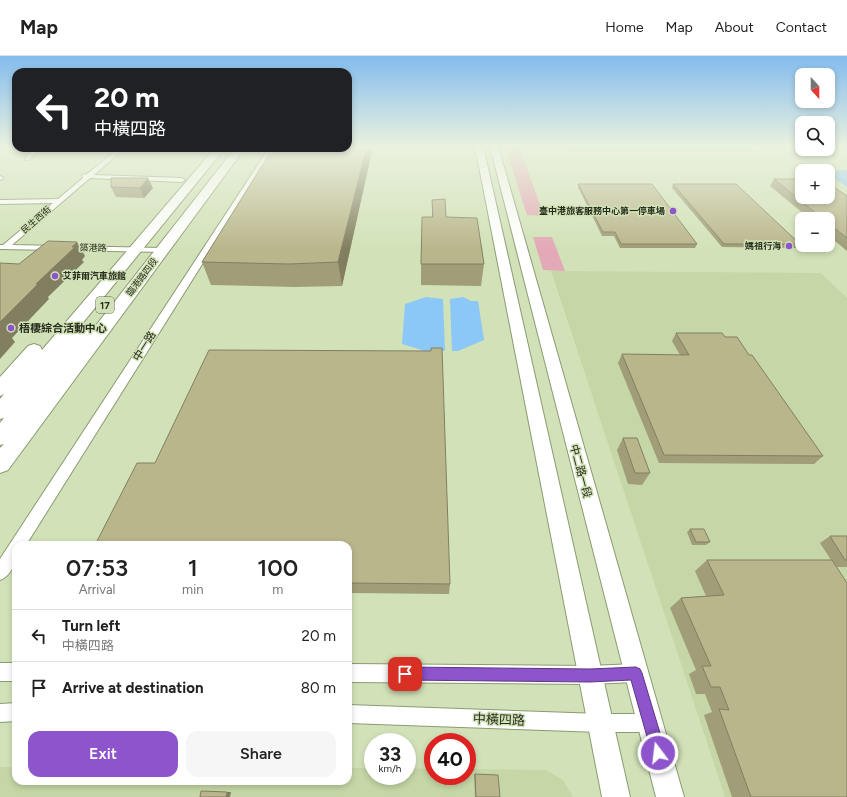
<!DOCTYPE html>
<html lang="en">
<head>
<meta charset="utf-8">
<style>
	body { margin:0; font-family:Figtree,"Noto Sans TC",sans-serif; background:#f6f6f6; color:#222; height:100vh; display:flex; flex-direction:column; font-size:15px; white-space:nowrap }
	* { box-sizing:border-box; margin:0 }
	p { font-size:13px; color:#767676 }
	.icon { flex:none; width:22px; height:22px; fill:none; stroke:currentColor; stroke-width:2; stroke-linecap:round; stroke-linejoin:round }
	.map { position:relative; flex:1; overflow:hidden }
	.drawer { position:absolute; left:12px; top:485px; width:340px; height:244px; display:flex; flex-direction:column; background:#fff; border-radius:12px; box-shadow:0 2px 6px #0003 }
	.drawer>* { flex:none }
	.banner { position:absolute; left:12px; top:12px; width:340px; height:84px; border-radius:12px; box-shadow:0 2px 6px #0003; background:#202124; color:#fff; overflow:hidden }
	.needle { width:26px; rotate:159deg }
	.buttons { position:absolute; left:795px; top:12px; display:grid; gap:8px }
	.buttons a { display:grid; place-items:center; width:40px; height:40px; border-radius:8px; background:#fff; box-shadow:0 2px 6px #0003; font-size:20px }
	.speed { position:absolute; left:364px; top:677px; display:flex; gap:8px; font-size:20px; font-weight:700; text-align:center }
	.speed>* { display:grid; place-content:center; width:52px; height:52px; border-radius:50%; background:#fff; box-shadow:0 2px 6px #0003; line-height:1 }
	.speed small { font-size:10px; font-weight:400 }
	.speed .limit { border:6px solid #d22; background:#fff; color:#111 }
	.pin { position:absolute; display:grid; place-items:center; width:34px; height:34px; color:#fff; margin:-17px; border-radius:8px; box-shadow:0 2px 6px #0006 }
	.me { position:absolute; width:44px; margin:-22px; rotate:345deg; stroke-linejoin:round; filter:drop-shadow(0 0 3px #0008) }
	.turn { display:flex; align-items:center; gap:14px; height:84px; padding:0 16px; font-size:18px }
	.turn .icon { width:52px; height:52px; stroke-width:2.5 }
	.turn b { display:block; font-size:28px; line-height:34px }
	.eta { display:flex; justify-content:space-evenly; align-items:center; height:68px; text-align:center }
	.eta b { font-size:24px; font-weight:600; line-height:28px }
	.cta { display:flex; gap:8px; margin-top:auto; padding:8px 16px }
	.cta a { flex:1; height:46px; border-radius:12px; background:#8e54cb; color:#fff; font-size:16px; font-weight:600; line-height:46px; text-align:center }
	.cta a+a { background:#f6f6f6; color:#222 }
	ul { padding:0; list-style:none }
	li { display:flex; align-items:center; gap:12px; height:52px; padding:0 16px; border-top:1px solid #e0e0e0 }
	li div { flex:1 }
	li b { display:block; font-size:15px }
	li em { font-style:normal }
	header { display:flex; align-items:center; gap:24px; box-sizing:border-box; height:56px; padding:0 20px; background:#fff; border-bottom:1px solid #e0e0e0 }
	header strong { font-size:19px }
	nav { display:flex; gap:22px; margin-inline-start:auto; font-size:14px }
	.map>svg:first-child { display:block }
	.built { fill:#c5d7a6 }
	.green { fill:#e3a9b6 }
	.water { fill:#8bc7f7 }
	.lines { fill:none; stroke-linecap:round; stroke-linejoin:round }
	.minor-casing { stroke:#8c9a72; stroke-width:2 }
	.tertiary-casing { stroke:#8c9a72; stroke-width:2 }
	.primary-casing { stroke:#8c9a72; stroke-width:2 }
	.minor { fill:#fff; fill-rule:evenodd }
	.tertiary { fill:#fff; fill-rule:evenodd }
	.primary { fill:#fff; fill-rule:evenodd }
	.wall { fill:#a09d78 }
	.shaded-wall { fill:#827f61 }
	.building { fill:#bab68b; stroke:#827f61 }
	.route { fill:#8e54cb; stroke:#5c3784 }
	.poi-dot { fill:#8e54cb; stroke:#d2e2b8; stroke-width:1.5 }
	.labels { text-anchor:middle; stroke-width:3; stroke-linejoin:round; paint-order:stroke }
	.far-poi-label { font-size:9px; font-weight:bold; fill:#282e1d; stroke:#d2e2b8; text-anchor:end }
	.far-street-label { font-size:9px; fill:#282e1d; stroke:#d2e2b8 }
	.shield { fill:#d2e2b8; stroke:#5b644c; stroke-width:1 }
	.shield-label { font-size:10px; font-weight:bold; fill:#282e1d }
	.poi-label { font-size:11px; font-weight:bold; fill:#282e1d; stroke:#d2e2b8; text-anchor:start }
	.street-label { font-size:11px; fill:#282e1d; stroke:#d2e2b8 }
	.near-street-label { font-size:13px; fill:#282e1d; stroke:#d2e2b8 }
</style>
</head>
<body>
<header>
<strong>Map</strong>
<nav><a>Home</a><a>Map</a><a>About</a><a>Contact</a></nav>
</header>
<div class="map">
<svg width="847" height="741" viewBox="0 0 847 741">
	<rect width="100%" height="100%" fill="#d2e2b8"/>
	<!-- built -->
	<path class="built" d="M551,215L821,217L847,242V741H725Z
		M0,711H16V725H348V712H373V720H407V712L433,713V720H467V713L546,714L563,724L573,741H0Z"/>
	<!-- green -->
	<path class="green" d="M505,90H519L544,160L527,159Z
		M564,90H750L758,96H567Z
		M533,181H552L565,215L543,214Z"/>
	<!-- water -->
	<path class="water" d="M838,114H847V131L828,118Z
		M426,241L443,243L445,295H425L402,288L405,248Z
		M463,241L471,245H478L484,284L458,295H452L450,243Z"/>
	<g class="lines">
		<defs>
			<path id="minor" d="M38,92H46L37,96L29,104H25V102L33,94Z
				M119,92H125L94,119L182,122L185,124L182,126L90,122L12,189L162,192L166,194L165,196L0,193V189H3L53,147L0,148V144L58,143L83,122L82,119L87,118Z
				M269,92H275L26,489H16C16,502 14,519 0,524V503Z
				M0,120L3,121V123L0,124Z
				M0,607H16V625H0Z
				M348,608L590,610L635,608L641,611L644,617L641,623L635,626L590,628L348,626Z
				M16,647V665L0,666V648Z
				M348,649L600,658H650L657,660L659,667L657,674L650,676H600L348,667Z"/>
			<path id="tertiary" d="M475,90H483L630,741H602Z
				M490,90H498L684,741H656Z"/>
			<path id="primary" d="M215,92H225L77,274H88L90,277L235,92H245L8,414L0,417V392L4,388L0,389V367L4,362L0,363V343L4,338L0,340V321L28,290L34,288L40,290L42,294Z"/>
		</defs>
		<!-- minor casing -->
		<use href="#minor" class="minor-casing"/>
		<!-- tertiary casing -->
		<use href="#tertiary" class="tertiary-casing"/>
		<!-- primary casing -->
		<use href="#primary" class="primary-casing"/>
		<!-- minor -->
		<use href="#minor" class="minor"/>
		<!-- tertiary -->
		<use href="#tertiary" class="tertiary"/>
		<!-- primary -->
		<use href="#primary" class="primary"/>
	</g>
	<!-- wall -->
	<path class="wall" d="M348,90H371L372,95L342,230L295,231L211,229L202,206Z
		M774,123L847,140V195L828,179V163H810L770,130Z
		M578,128L697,188L695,192H620L614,180H602L578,131Z
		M673,128L800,188L797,192L722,191L672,132Z
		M111,131L153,132L144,142L116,141Z
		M432,144L484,208L481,230L421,229V208L432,161Z
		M676,277L725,281L749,299L823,400L814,408L659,407L618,307L622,298L680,299L672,285Z
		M623,382L650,417L642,429L628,428L617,394Z
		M690,473L710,486L706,489H692L687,476Z
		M830,480H847V511H836L847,741H732L704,659L712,656L705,638H696L689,618L696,614L670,552L681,542L706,540L695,515L707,504H831L820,487Z
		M348,489L450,528L449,538L348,537Z
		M475,718L500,741H475L474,719Z
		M325,725V727H305L303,726Z"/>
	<!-- shaded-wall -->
	<path class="shaded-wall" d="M367,90H371L372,95L342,230L338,206Z
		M148,122L153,132L144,142L140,132Z
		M77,186L85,200L82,204L84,206L48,241L49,243L12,282L15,286L0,303V266L36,228Z
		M227,736H231L230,741H226Z"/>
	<!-- building -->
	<path class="building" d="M348,90H367L338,206L289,208L202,206L273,92H348Z
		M111,122H148L140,132L111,131Z
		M774,123H802V141H828V127L847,140V182L828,167V163H823Z
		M578,128H652L697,188H621L615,176H603Z
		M673,128H736L800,188H724Z
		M445,143L446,161L477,162L484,208H421L422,161H433L432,144Z
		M48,185L77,186L72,191H75L36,228H38L0,266V207L19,208Z
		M676,277H722L725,281H737L749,299H752L823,400L664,399L622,298L689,299Z
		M431,292H442L450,528L348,527V489H95L137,407H155L209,294L431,295Z
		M623,382H637L650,417H635Z
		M690,473H704L710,486H696Z
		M830,480H847V504H845Z
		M707,504H832L847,527V741H751L719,653L729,654L720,631H711L702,610H711L681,542L724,539Z
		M475,718L498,719L500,741H476Z
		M303,725H323V726H303Z
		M201,735L227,736L226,741H200Z"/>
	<!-- sky -->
	<linearGradient id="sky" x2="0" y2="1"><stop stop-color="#83bcee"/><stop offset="0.47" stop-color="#ebf2df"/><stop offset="1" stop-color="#ebf2df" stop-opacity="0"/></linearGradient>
	<rect width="847" height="193" fill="url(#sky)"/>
	<!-- route -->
	<path class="route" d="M405,611L590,613L636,611L640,613L642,617L666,697L663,702L658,704L653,702L631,624L590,626L405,624L401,622L399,618L401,613Z"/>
	<!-- markers -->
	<g class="poi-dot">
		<circle cx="673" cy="155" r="4"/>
		<circle cx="789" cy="190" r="4"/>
		<circle cx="55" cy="220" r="4"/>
		<circle cx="11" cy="272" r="4"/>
	</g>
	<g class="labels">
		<!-- far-poi labels -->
		<g class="far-poi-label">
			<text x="665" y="158">臺中港旅客服務中心第一停車場</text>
			<text x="781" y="193">媽祖行海</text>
			<text x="63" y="223" text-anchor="start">艾菲爾汽車旅館</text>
		</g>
		<!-- far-street labels -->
		<g class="far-street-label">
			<text transform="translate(36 164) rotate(-41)" y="3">民生西街</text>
			<text transform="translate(93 192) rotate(1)" y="3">築港路</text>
			<text transform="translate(142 221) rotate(-53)" y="3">臨港路四段</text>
		</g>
		<!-- shield labels -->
		<rect class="shield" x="96" y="241" width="18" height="16" rx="3"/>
		<g class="shield-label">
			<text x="105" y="253">17</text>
		</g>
		<!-- poi labels -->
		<g class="poi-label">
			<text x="19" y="276">梧棲綜合活動中心</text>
		</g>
		<!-- street labels -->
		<g class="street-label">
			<text transform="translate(144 290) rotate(-58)" y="4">中一路</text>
			<text transform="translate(581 415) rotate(75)" y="4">中二路一段</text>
		</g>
		<!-- near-street labels -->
		<g class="near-street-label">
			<text transform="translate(499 663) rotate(2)" y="5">中橫四路</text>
		</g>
	</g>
</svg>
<div class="buttons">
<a><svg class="needle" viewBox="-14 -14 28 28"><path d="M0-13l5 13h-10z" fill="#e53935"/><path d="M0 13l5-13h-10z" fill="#767676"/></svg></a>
<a><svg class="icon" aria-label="search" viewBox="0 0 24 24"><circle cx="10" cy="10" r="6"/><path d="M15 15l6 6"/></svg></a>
<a>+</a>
<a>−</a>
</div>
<div class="speed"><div>33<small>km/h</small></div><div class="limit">40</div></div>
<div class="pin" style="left:405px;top:618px;background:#d93025"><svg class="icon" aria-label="arrive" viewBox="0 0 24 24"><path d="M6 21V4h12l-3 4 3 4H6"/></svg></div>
<svg class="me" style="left:658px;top:697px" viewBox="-20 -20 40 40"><circle r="17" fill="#8e54cb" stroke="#fff" stroke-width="3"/><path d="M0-11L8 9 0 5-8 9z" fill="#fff"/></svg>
<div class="banner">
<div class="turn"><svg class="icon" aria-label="left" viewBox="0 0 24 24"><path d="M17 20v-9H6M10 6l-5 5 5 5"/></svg><div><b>20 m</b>中橫四路</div></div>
</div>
<section class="drawer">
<div class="eta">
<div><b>07:53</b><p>Arrival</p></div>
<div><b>1</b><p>min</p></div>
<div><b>100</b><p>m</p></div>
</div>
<ul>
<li><svg class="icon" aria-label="left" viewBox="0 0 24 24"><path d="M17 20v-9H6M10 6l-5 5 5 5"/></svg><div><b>Turn left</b><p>中橫四路</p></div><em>20 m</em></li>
<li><svg class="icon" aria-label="arrive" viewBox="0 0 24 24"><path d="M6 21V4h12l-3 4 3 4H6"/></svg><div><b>Arrive at destination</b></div><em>80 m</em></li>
</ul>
<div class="cta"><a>Exit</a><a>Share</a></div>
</section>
</div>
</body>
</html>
